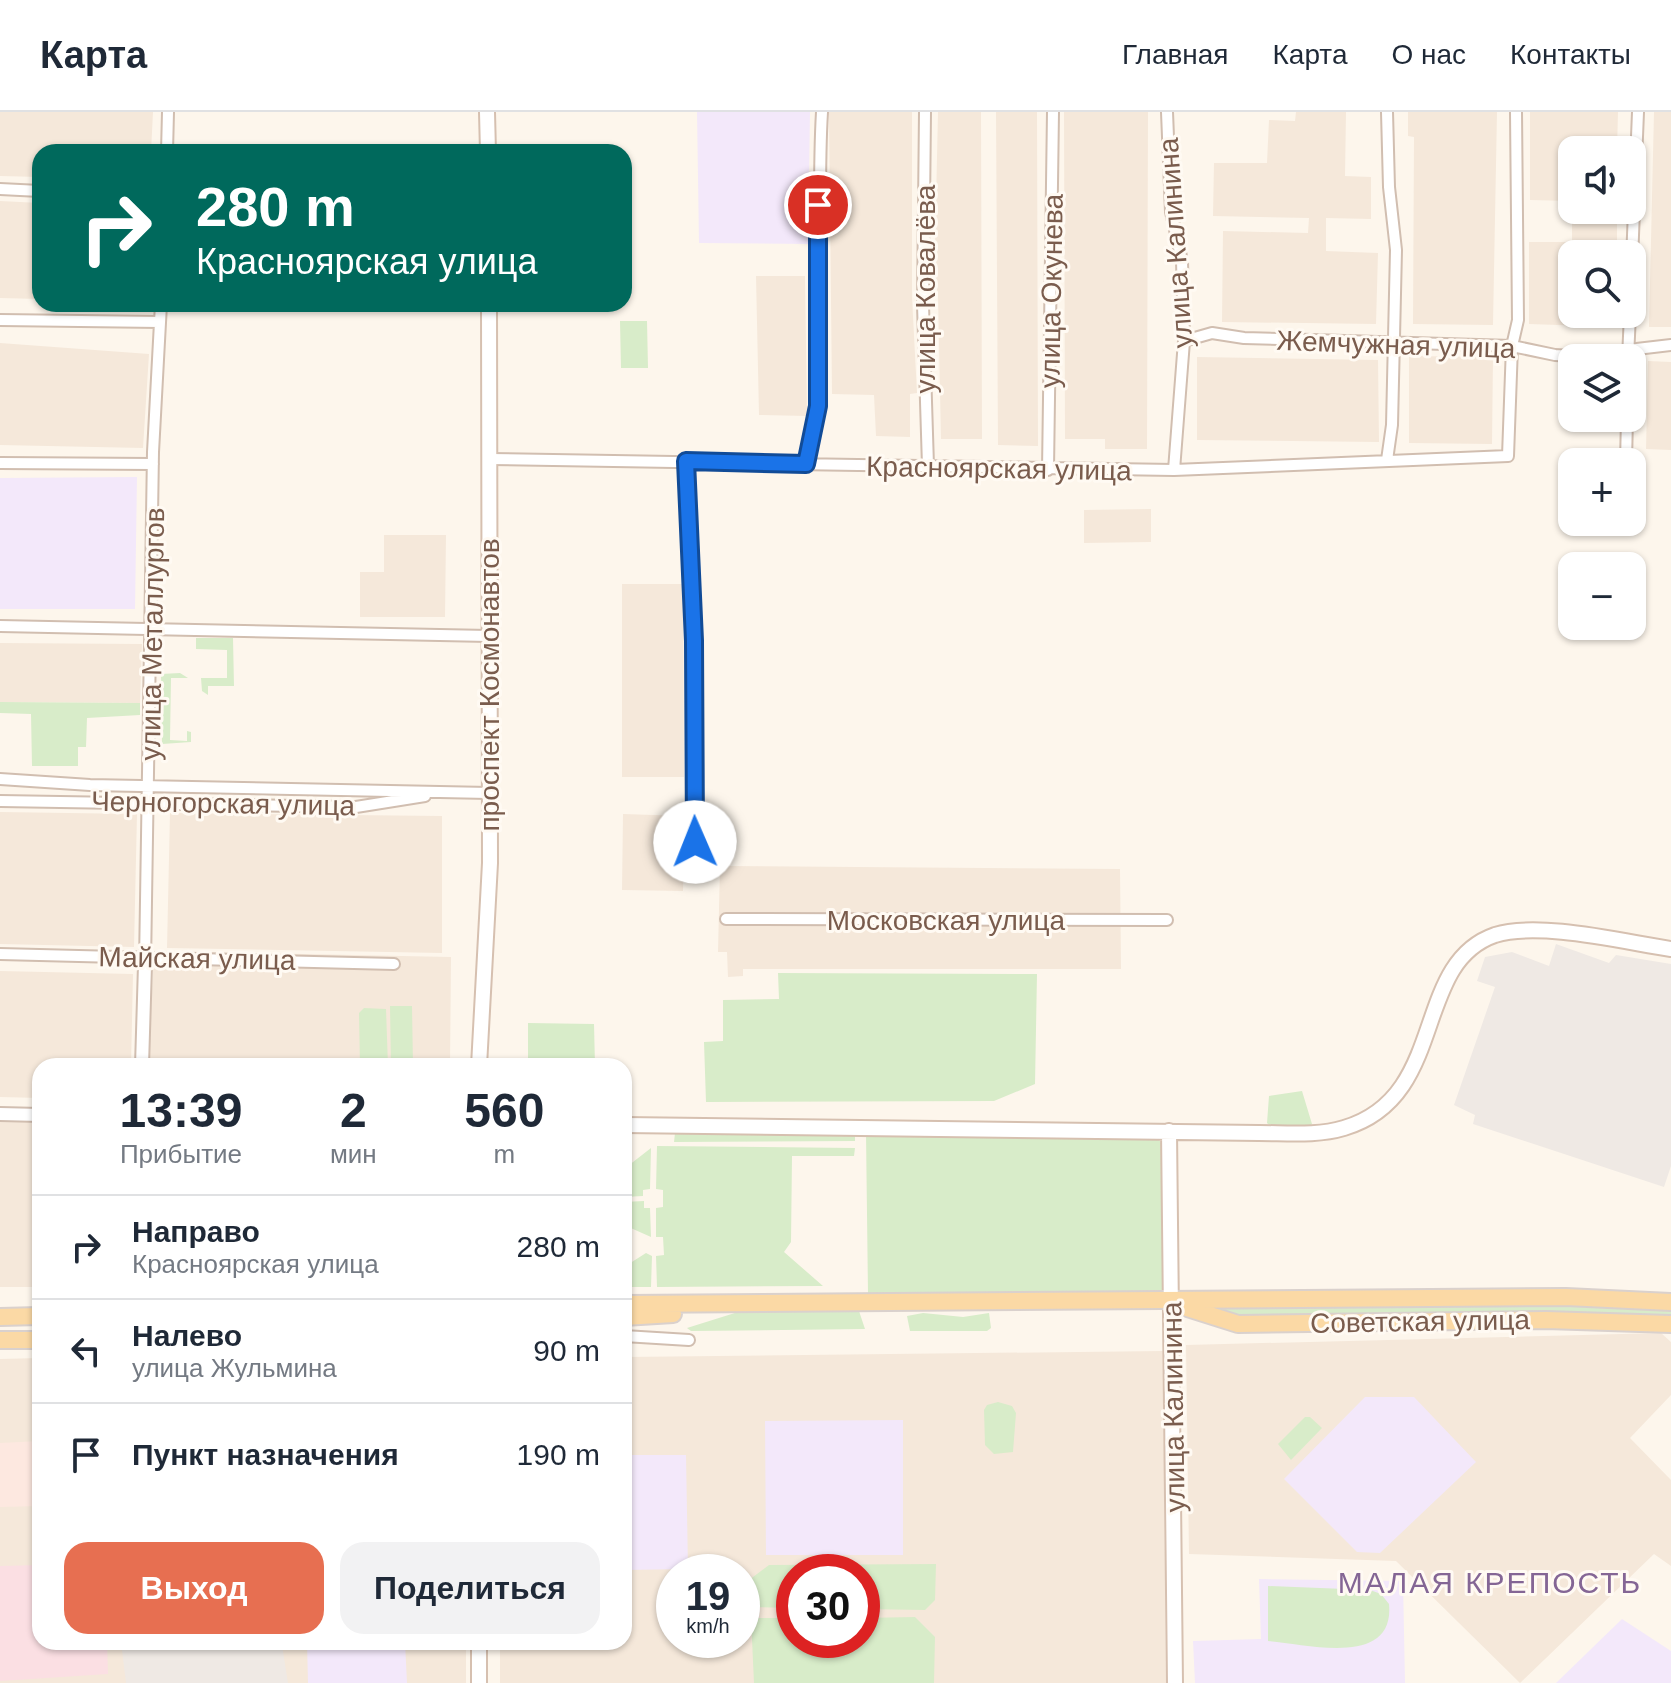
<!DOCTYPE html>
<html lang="ru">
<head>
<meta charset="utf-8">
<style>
	body { margin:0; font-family:Arial,sans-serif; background:#f2f2f3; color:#1f2937; height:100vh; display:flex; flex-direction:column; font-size:30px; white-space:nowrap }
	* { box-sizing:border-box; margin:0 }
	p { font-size:26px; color:#747a83 }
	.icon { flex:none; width:44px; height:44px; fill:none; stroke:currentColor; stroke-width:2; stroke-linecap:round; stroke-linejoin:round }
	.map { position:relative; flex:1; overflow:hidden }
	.details { position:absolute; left:32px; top:946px; width:600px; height:592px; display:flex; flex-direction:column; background:#fff; border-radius:24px; box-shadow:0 2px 6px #0004 }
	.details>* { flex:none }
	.guide { position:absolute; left:32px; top:32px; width:600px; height:168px; border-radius:24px; box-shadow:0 2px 6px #0004; background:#00695c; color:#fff; overflow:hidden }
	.controls { position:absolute; left:1558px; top:24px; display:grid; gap:16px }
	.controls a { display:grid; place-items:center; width:88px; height:88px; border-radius:16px; background:#fff; box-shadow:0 2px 6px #0004; font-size:40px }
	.speed { position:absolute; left:656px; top:1442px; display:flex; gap:16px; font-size:40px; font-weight:700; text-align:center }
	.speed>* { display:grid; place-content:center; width:104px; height:104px; border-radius:50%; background:#fff; box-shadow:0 2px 6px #0004; line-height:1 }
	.speed small { font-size:20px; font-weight:400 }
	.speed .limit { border:12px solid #d22; background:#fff; color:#111 }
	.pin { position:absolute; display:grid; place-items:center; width:68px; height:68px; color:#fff; margin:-34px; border:4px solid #fff; border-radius:50%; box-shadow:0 2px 8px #0007 }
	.me { position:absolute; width:88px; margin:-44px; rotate:359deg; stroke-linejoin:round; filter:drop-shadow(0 0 6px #0008) }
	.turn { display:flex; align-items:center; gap:28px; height:168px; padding:0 32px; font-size:36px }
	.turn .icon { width:104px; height:104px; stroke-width:2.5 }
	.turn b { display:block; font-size:56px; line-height:68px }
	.eta { display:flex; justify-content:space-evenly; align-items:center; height:136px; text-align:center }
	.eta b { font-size:48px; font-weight:700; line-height:56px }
	.cta { display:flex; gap:16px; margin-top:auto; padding:16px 32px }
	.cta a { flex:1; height:92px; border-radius:24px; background:#e76f51; color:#fff; font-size:32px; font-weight:700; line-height:92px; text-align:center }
	.cta a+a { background:#f2f2f3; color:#1f2937 }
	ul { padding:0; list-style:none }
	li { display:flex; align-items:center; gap:24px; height:104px; padding:0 32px; border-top:2px solid #e0e1e3 }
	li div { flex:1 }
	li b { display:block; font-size:30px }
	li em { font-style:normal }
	header { display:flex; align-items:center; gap:48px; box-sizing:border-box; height:112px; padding:0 40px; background:#fff; border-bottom:2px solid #e0e1e3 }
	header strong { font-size:38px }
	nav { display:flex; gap:44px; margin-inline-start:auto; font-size:28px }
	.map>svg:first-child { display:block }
	.residential { fill:#f5e8da; fill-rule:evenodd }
	.commercial { fill:#fde8e0 }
	.industrial { fill:#efe9e4 }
	.education { fill:#f3e8fa }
	.medical { fill:#fbdfe3 }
	.green { fill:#d8ecc9 }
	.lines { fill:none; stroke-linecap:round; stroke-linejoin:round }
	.minor-casing { stroke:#d1beb0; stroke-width:14 }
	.tertiary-casing { stroke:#d1beb0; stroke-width:16 }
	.secondary-casing { stroke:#d6c0b0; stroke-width:18 }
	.primary-casing { stroke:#dad1cd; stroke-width:20 }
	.minor { stroke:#fff; stroke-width:10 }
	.tertiary { stroke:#fff; stroke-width:12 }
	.secondary { stroke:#fff; stroke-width:14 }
	.primary { stroke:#fbd9a5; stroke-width:16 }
	.route-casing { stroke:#114b97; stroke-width:20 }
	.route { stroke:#1a73e8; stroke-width:14 }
	.labels { text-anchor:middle; stroke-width:6; stroke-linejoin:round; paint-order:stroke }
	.street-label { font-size:28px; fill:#7a5c4d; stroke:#fffaf3 }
	.neighbourhood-label { font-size:30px; letter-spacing:2px; fill:#846695; stroke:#fffaf3 }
</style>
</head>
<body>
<header>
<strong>Карта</strong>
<nav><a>Главная</a><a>Карта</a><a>О нас</a><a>Контакты</a></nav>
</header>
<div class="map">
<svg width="1671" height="1571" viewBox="0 0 1671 1571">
	<rect width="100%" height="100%" fill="#fdf6ec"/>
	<!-- residential -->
	<path class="residential" d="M0,0H153L151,40H40V65L0,64Z
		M829,0H912V185L917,281L910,282V325L876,324L874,283L832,282Z
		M938,0H981L982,327H941L938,183L934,182Z
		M996,0H1037L1038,334L998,333Z
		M1064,0H1148L1147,337H1105V327H1065Z
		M1296,0H1346L1345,64L1371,65V107L1326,106V139L1378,141L1376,212L1222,210L1223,119L1308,121L1309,106L1213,104L1214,51H1267L1269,8L1295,9Z
		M1408,0H1497L1493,213L1413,212L1414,25L1408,24Z
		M1530,0H1618L1617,38H1572V89L1530,88Z
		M1654,0H1671V215H1649Z
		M0,89L40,91V187L0,186Z
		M1572,98H1617V142H1572V202H1616V215L1529,212V130H1572Z
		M756,164H805L807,304L759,303Z
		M0,231L149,242L143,336L0,333Z
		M1409,244L1493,245L1492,332L1409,331Z
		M1197,245L1378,248L1379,330L1197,328Z
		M1648,249L1671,250V338L1646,337Z
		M1151,397V430L1084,431V398Z
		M384,423H446L445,505H360V460H384Z
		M622,472H683L684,665H622Z
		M0,531L142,532L140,591L0,590Z
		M0,700L137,702L134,835L0,832Z
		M170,701L442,704V841L167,836Z
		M623,702L685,704L683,779L622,778Z
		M720,754L1120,757L1121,857H743V864L728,865L727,840H718Z
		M154,839L451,845L450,954H148Z
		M0,859L133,862L131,954H40V986L0,985Z
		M0,1010H40V1175H0Z
		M1661,1221L1671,1230V1283L1630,1326L1671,1368V1454L1654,1442L1520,1571L1396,1449L1189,1442L1186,1233Z
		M1163,1239L1166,1571H500V1530H624V1245ZM674,1460H742V1528H674ZM794,1460H862V1528H794Z
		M40,1246V1530H466V1571H0V1247Z"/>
	<!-- commercial -->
	<path class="commercial" d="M40,1329V1394L0,1395V1331Z"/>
	<!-- industrial -->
	<path class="industrial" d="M1556,832L1609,851L1616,843L1671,852V1054L1664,1075L1473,1012L1475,1003L1454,993L1495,875L1477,869L1485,845L1512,840L1549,854Z
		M121,1530H191L192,1538L282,1533L288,1571H126Z"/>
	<!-- education -->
	<path class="education" d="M697,0H810L808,132L699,131Z
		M137,365L135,497H0V366Z
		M1365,1285H1414L1476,1350L1380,1441L1357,1440L1284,1367Z
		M903,1308V1443H766L765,1309Z
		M624,1343H686L688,1457L624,1458Z
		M1259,1467L1403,1469L1405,1571H1195L1193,1529L1261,1527Z
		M1622,1507L1671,1539V1571H1556Z
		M307,1530H405L407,1571H308Z"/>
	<!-- medical -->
	<path class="medical" d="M40,1453V1530H107L108,1562L0,1569V1454Z"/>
	<!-- green -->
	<path class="green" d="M620,209H647L648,256H621Z
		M196,526H233L234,574H208V583L202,579L201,566H227V538L196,537Z
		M180,561L188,566H171L170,628L187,629V619L191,620V630L162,632L161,562Z
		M0,590L140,591V603L87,606L86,635H78V654H32L31,602L0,601Z
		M778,861L1037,862L1035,972L994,989L706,990L704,930L723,929V888L779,887Z
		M390,894H412L413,954H391Z
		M364,896L386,897L388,954H360L359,901Z
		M528,911L594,912L595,954H528Z
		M1302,979L1312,1012L1308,1016L1271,1015L1267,1011L1269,984Z
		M675,1021L855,1023V1029L674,1030Z
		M866,1021L1151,1024L1160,1029L1164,1038L1165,1167L1162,1178L1155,1181L868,1182Z
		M657,1034L855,1036L854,1044H792L791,1130L784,1140L823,1174L657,1175L656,1144L664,1143L663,1125H656V1096L663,1095V1078L656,1077Z
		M651,1036L650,1077L643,1078V1084L624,1085V1057Z
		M644,1089V1096H650L651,1125L624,1113V1090Z
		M646,1141L652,1144L651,1175H624V1155Z
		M1564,1190L1671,1195V1207L1247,1205L1196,1194Z
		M859,1199L865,1217L691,1219L687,1216L738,1200Z
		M923,1201L963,1205L989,1201L991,1216L987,1219H910L907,1204Z
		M998,1290L1012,1294L1016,1301L1013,1340L994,1342L985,1333L984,1298L987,1293Z
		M1305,1305H1310L1322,1316L1291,1348L1278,1332Z
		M936,1452L935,1488L925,1498L862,1497V1460H794V1496L752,1495L746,1485L749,1468L769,1453Z
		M1268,1474L1370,1478L1381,1482L1389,1492C1395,1556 1307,1532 1268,1529Z
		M915,1505L935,1525L934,1571H754L751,1506H794V1528H862V1506Z"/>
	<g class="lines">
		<defs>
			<path id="minor" d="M925,0L923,193L928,354
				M1167,0L1171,100L1182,149L1184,229L1174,358
				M167,40L168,0
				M0,77L40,79
				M1632,148L1638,0
				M0,208L160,210
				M1184,229L1212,221L1244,226L1512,234L1555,243L1610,246
				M1612,246L1628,238L1671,233
				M1628,246L1630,202
				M489,347L1174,358L1508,344L1512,234L1518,208L1516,0
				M1387,348L1392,313L1396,138L1389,75L1387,0
				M686,349L694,529L695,730
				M1626,350L1627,306
				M0,351L153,352
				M806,352C830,237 815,117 822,0
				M1048,358L1053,0
				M0,514L489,524
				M0,667L90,673L489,681
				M0,689L356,695L425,684
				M726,807L1167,808
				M0,842L394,852
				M145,853L153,340L161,192
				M624,1224L689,1228"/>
			<path id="tertiary" d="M142,954L145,853
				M0,1002L40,1003"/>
			<path id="secondary" d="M487,0L488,40
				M479,954L490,751L489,192
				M624,1013L1259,1021C1287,1021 1318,1024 1344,1016C1449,985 1411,852 1495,823C1539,809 1624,830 1671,837
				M1169,1019L1175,1571
				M479,1530V1571"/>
			<path id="primary" d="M624,1192L1566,1185L1671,1190
				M1181,1194L1238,1212L1546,1208L1671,1212
				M0,1205L40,1204
				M624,1205L673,1202
				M0,1228H40"/>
		</defs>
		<!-- minor casing -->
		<use href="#minor" class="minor-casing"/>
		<!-- tertiary casing -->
		<use href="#tertiary" class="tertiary-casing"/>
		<!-- secondary casing -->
		<use href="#secondary" class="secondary-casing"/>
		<!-- primary casing -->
		<use href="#primary" class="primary-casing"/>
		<!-- minor -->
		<use href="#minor" class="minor"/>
		<!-- tertiary -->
		<use href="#tertiary" class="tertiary"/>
		<!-- secondary -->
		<use href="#secondary" class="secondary"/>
		<!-- primary -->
		<use href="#primary" class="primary"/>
	</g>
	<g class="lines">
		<defs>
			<path id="route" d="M695,730L694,529L686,349L806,352L818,294V93"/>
		</defs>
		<!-- route casing -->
		<use href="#route" class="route-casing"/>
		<!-- route -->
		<use href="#route" class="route"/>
	</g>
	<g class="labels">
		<!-- street labels -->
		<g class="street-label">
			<text transform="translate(1175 131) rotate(-94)" y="10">улица Калинина</text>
			<text transform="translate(925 177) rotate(-90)" y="10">улица Ковалёва</text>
			<text transform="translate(1051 179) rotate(-89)" y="10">улица Окунева</text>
			<text transform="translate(1396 232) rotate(2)" y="10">Жемчужная улица</text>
			<text transform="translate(999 356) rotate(1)" y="10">Красноярская улица</text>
			<text transform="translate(152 522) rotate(-89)" y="10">улица Металлургов</text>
			<text transform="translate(489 573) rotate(-90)" y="10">проспект Космонавтов</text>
			<text transform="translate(223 691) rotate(1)" y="10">Черногорская улица</text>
			<text x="946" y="818">Московская улица</text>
			<text transform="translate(197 846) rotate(1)" y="10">Майская улица</text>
			<text transform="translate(1420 1209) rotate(-1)" y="10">Советская улица</text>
			<text transform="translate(1173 1295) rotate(-91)" y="10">улица Калинина</text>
		</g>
		<!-- neighbourhood labels -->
		<g class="neighbourhood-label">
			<text x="1490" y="1481">МАЛАЯ КРЕПОСТЬ</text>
		</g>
	</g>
</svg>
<div class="controls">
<a><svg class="icon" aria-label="sound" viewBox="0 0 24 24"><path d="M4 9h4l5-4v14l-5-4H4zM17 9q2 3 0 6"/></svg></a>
<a><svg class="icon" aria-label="search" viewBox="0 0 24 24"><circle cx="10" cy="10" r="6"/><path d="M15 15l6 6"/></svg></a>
<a><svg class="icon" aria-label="layers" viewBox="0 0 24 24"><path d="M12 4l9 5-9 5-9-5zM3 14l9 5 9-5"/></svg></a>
<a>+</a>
<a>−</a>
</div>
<div class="speed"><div>19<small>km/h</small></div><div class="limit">30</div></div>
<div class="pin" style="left:818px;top:93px;background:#d93025"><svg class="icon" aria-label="arrive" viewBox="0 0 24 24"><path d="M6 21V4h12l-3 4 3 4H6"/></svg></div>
<svg class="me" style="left:695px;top:730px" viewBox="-20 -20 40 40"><circle r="19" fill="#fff"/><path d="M0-13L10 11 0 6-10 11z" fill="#1a73e8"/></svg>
<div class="guide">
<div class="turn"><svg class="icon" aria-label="right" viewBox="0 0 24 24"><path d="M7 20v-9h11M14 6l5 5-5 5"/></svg><div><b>280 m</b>Красноярская улица</div></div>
</div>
<section class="details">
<div class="eta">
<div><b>13:39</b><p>Прибытие</p></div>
<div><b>2</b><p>мин</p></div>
<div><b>560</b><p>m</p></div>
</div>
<ul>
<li><svg class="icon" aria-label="right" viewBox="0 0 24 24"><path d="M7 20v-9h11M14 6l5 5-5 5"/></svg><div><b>Направо</b><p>Красноярская улица</p></div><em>280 m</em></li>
<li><svg class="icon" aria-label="left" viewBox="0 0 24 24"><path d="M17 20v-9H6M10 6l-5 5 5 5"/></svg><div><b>Налево</b><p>улица Жульмина</p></div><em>90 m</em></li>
<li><svg class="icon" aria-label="arrive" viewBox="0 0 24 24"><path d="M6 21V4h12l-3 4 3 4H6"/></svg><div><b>Пункт назначения</b></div><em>190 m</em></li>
</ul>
<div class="cta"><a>Выход</a><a>Поделиться</a></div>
</section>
</div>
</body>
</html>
